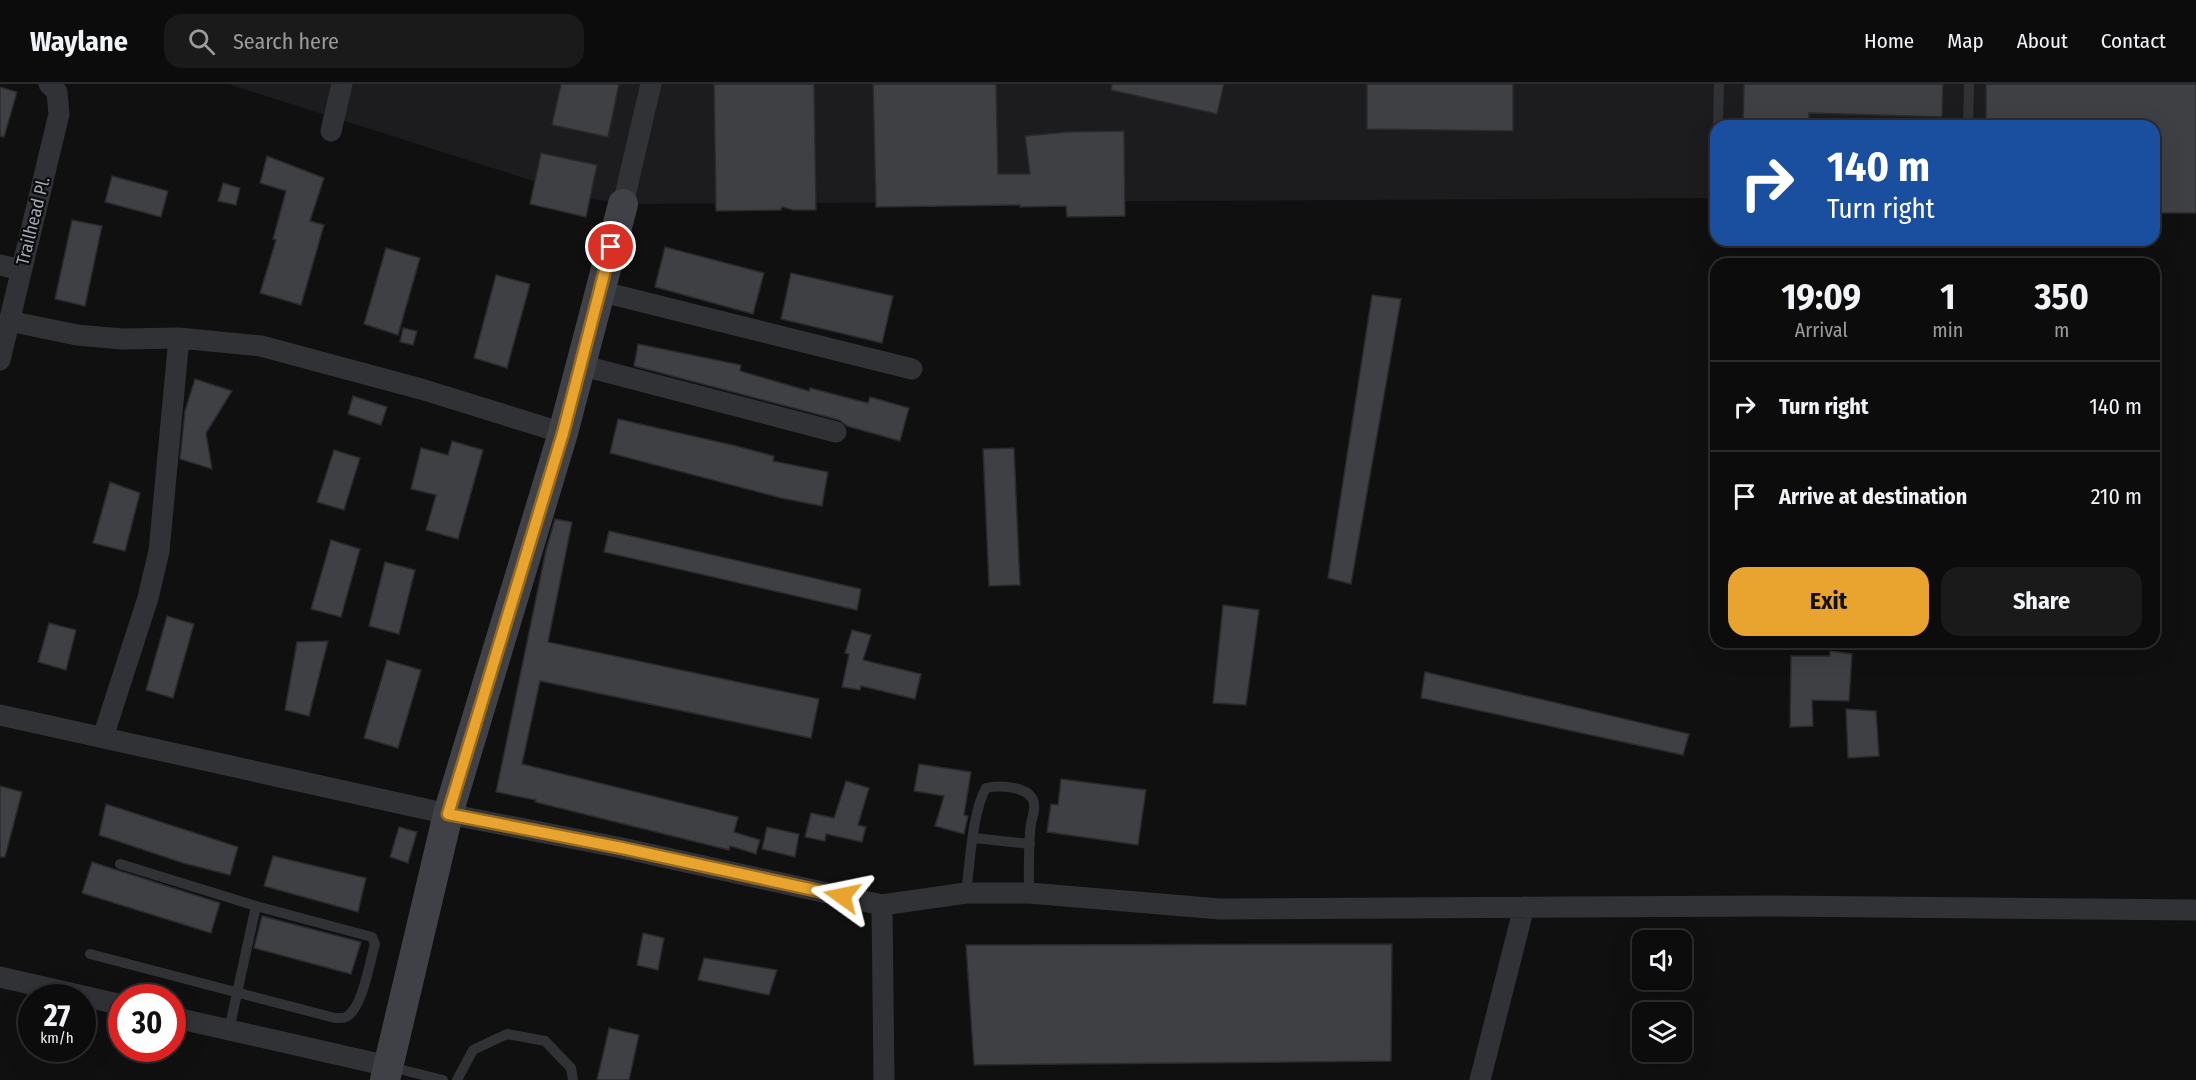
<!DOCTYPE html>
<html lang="en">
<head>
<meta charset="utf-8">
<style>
	body { margin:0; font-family:"Fira Sans Condensed",sans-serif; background:#1a1a1b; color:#f1f3f6; height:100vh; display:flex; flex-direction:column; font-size:22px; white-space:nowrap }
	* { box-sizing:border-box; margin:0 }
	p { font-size:20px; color:#9a9b9d }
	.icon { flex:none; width:33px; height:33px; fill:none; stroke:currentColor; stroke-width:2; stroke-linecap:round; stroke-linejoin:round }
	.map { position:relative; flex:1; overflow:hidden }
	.drawer { position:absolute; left:1710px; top:174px; width:450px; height:390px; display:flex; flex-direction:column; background:#0c0c0d; border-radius:18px; box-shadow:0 6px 24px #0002,0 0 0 2px #2c2c2e }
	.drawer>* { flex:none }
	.guide { position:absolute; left:1710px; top:36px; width:450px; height:126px; border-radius:18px; box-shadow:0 6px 24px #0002,0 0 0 2px #2c2c2e; background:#1a4fa0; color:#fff; overflow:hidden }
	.controls { position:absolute; left:1632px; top:846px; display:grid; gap:12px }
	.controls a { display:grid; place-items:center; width:60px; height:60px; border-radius:12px; background:#0c0c0d; box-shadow:0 6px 24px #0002,0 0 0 2px #2c2c2e; font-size:30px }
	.speed { position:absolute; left:18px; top:900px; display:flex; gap:12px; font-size:30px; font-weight:700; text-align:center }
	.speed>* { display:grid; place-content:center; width:78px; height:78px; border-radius:50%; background:#0c0c0d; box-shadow:0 6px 24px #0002,0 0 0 2px #2c2c2e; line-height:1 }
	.speed small { font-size:15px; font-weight:400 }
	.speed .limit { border:9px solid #d22; background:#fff; color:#111 }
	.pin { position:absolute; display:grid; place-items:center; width:51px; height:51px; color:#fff; margin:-26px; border:3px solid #fff; border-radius:50%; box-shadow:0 2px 6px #0007 }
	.me { position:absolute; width:66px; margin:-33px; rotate:282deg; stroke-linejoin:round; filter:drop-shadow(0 0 4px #0008) }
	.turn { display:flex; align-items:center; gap:21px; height:126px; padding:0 18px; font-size:27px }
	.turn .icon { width:78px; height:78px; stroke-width:2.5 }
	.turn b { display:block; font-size:42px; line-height:51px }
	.eta { display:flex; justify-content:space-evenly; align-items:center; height:102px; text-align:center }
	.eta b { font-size:36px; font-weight:700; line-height:42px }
	.button { display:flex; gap:12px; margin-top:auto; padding:12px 18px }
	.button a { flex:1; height:69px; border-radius:18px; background:#e9a430; color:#111; font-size:24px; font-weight:700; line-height:69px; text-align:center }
	.button a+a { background:#1a1a1b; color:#f1f3f6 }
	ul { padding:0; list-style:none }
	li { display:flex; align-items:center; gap:18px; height:90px; padding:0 18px; border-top:2px solid #2c2c2e }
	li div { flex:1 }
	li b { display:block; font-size:22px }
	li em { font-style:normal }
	header { display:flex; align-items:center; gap:36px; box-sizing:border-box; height:84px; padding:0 30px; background:#0c0c0d; border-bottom:2px solid #2c2c2e }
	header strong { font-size:28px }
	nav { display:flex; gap:33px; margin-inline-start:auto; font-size:21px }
	.search { width:420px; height:54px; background:#1a1a1b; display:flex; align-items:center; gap:15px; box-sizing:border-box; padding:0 21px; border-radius:18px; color:#9a9b9d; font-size:22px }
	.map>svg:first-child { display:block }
	.built { fill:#1c1c1e }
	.building { fill:#3f4044; stroke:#2a2a2d; stroke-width:1.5 }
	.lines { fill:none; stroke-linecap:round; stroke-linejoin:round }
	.lane { stroke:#313236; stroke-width:10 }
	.street { stroke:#313236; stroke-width:21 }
	.secondary { stroke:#3f4146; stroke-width:30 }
	.route-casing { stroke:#976b1f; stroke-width:15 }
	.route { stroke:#e9a430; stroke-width:10 }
	.labels { text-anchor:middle; stroke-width:4.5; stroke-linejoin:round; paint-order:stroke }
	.street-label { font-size:18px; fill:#a2a7b2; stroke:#0b0b0c }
</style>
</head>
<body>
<header>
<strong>Waylane</strong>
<div class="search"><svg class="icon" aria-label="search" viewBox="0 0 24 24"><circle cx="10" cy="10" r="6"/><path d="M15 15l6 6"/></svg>Search here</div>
<nav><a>Home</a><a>Map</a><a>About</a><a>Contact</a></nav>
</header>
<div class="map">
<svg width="2196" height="996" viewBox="0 0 2196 996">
	<rect width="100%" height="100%" fill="#101011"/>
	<!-- built -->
	<path class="built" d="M228,0H2196L2154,42H1716V114L623,120L587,114Z"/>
	<!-- building -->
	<path class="building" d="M561,0H619L608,53L552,41Z
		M714,0H814L816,126H793L782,123L781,126L716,127Z
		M873,0H996L998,90H1030L1025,52L1067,48L1124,47L1125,132L1067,133L1066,122L1020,123V121L876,123Z
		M1112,0H1224L1217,30L1111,6Z
		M1367,0H1513V47L1367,45Z
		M1744,0H1943L1942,33L1809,29V42H1743Z
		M1986,0H2196V129H2154V42H1986Z
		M0,3L17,8L4,53L0,52Z
		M541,69L597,81L586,133L530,120Z
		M267,72L324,94L310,137L324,141L301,221L260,209L276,156L273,155L286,107L260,99Z
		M112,92L168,107L161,133L105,118Z
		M223,99L240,104L236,121L218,117Z
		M72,136L102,142L85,222L55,215Z
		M665,163L764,189L753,230L655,203Z
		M386,164L420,174L398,251L364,240Z
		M791,189L893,212L882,259L781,235Z
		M496,191L530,200L507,284L474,274Z
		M1372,211L1401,215L1351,500L1328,494Z
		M403,244L417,247L413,261L400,258Z
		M638,260L741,281L740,287L809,307L810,304L868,319L870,313L909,324L900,357L847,342L839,336L634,282Z
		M195,295L232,307L206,349L212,385L180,375L185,327Z
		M353,312L387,323L381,341L348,330Z
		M618,335L732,361L774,372L773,377L828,388L822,422L781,414L610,369Z
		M452,357L483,366L458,455L426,446L436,411L411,405L421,364L448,371Z
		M1014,364L1020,501L989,502L983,365Z
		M334,366L360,374L344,426L317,418Z
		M110,398L140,409L125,467L93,459Z
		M555,435L572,438L548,558L819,615L811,654L540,597L522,680L738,733L734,748L760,756L756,770L730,762L729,766L535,718L536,716L496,708L546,466Z
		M609,447L861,505L857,526L604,468Z
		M331,456L360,465L341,533L311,525Z
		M385,478L415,486L399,550L369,542Z
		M1223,521L1259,526L1246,621L1213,619Z
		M167,532L194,540L173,614L146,606Z
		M49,539L76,546L66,586L38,578Z
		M852,546L871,551L863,576L921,590L915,615L861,602L860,606L842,603L849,570L845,569Z
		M328,557L309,632L285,626L297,558Z
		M1830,567L1852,570L1849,617L1812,616L1813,642L1790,643L1791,572H1830Z
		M387,576L421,586L398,664L364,654Z
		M1425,588L1689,650L1683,671L1421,614Z
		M1846,625L1876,627L1879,672L1848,674Z
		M919,680L971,688L964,731L968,732L964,750L935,742L944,712L914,707Z
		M1061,695L1146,706L1138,761L1047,748L1051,720L1058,721Z
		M846,697L869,704L858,741L866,743L862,758L826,750L825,757L805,753L811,729L834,734Z
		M0,702L22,708L5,773H0Z
		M106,720L238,763L230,791L183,779L99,751Z
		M399,743L417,748L408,779L390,773Z
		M767,743L799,750L795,773L762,765Z
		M273,772L366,794L358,828L264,802Z
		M92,778L220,819L211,849L82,809Z
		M262,832L361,858L351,890L254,864Z
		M643,849L664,854L658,886L637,881Z
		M1392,860L1391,977L974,981L966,861Z
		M704,874L777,886L769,911L698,896Z
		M609,944L639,951L629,996H597Z"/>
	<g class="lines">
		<!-- lane -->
		<path class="lane" d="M1718,42L1719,0
			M1968,42L1969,0
			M974,754L1030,760
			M966,809C970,780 972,728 986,704C998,701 1027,702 1033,716C1036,723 1033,732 1031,739C1028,762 1029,786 1029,809
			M90,870L335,934C340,934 345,935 349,931C363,920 370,877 375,860L372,853L256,822L120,780
			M229,946L256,822
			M391,983L443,996
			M457,996L473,966L507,950L545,957L571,984L573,996"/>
		<!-- street -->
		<path class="street" d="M331,47L342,0
			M623,120L651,0
			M0,181L21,186
			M599,207L912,285
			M9,237L77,251L122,255L179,254L261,262L421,305L563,349
			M0,276L59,30L57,8L49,0
			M580,281L836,348
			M0,631L448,730L622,764L882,821L966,809H1029L1220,825L1769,822L2196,826
			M103,653L148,514L159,467L179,254
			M882,821L884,996
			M0,893L122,921
			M172,933L388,982
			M1480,996L1524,823"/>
		<!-- secondary -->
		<path class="secondary" d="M385,996L448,730L563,349L623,120"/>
	</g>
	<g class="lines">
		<defs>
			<path id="route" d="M611,163L563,349L448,730L622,764L842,812"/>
		</defs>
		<!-- route casing -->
		<use href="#route" class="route-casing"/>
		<!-- route -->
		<use href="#route" class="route"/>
	</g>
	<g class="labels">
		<!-- street labels -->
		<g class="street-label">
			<text transform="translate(33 137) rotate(-76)" y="6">Trailhead Pl.</text>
		</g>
	</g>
</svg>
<div class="controls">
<a><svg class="icon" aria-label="sound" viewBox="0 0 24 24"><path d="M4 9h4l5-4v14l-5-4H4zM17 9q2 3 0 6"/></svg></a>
<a><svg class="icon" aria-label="layers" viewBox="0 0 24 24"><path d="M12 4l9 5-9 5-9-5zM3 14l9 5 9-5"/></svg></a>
</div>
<div class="speed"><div>27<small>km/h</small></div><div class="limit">30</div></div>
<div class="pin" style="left:611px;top:163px;background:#d93025"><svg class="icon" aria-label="arrive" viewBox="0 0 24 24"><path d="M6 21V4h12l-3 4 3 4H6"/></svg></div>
<svg class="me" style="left:842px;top:812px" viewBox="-20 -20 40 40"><path d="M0-17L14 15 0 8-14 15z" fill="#e9a430" stroke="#fff" stroke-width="4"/></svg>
<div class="guide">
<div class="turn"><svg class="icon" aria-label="right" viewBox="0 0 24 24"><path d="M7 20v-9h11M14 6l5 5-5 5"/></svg><div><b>140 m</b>Turn right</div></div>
</div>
<section class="drawer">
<div class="eta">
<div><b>19:09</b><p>Arrival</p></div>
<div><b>1</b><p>min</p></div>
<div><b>350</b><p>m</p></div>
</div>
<ul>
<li><svg class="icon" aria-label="right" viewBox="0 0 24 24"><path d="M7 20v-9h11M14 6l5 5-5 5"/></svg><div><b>Turn right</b></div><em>140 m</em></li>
<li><svg class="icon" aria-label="arrive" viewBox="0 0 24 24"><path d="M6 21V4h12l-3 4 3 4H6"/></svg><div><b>Arrive at destination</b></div><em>210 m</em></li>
</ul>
<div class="button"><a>Exit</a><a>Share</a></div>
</section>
</div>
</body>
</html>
